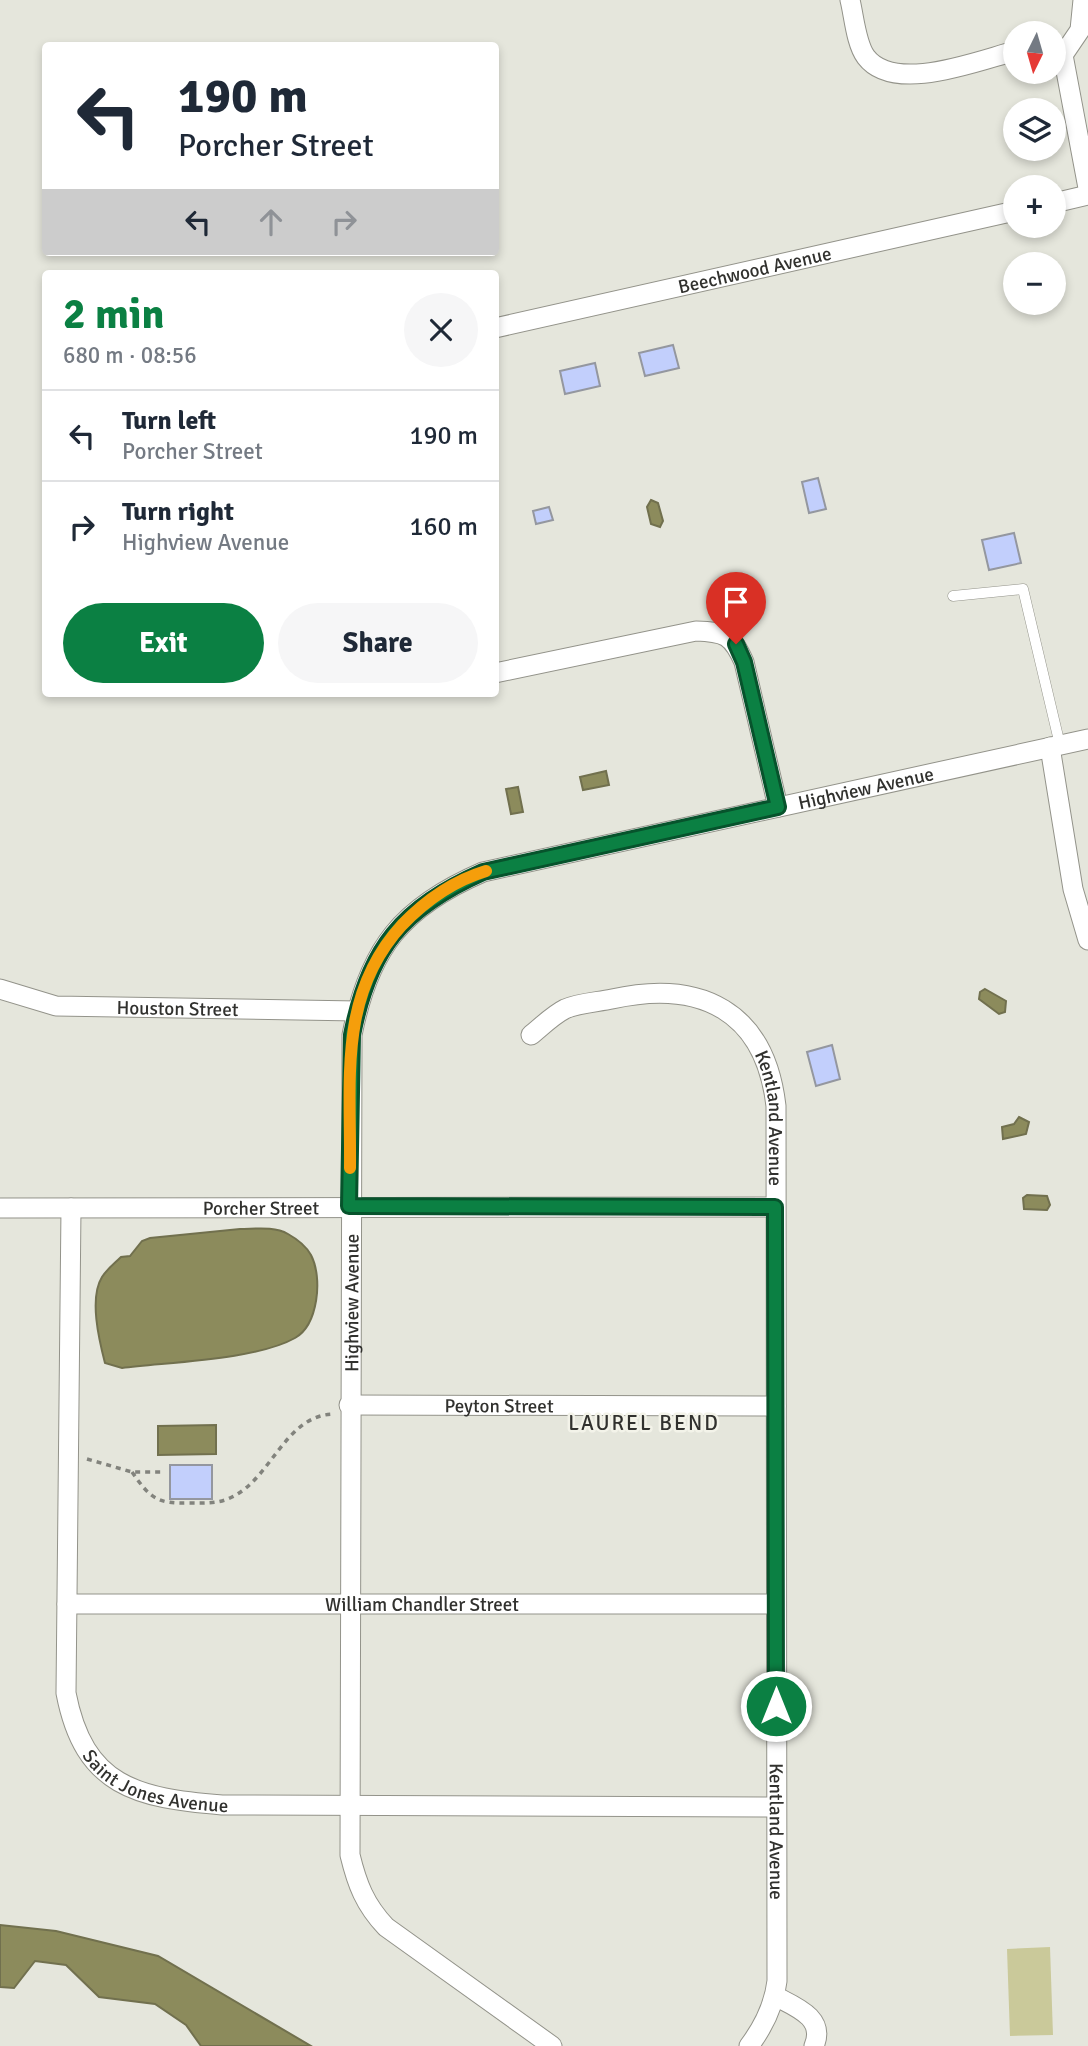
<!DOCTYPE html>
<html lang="en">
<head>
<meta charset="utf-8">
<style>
	body { margin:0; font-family:Signika,sans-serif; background:#f6f6f7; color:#1f2937; height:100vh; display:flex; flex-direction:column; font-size:26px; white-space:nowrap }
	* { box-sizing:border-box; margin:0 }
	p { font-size:23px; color:#747a83 }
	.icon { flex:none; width:38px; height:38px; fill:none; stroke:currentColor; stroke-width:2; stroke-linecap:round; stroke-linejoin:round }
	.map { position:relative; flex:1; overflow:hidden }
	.sheet { position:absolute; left:42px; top:270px; width:457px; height:427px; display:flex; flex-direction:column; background:#fff; border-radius:7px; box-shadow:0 4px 10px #0003 }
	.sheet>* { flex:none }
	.guide { position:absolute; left:42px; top:42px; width:457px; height:214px; border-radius:7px; box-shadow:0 4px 10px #0003; background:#fff; color:#1f2937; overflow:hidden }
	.needle { width:46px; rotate:185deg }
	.fabs { position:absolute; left:1003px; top:21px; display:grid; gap:14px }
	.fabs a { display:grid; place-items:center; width:63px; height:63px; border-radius:50%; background:#fff; box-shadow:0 4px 10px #0003; font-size:35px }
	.pin { position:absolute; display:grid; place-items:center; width:60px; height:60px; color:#fff; margin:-72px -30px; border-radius:50% 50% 50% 0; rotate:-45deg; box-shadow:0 0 7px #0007 }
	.pin .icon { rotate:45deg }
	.me { position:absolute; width:77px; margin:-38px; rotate:0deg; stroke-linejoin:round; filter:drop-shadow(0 0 5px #0008) }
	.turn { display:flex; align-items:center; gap:24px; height:147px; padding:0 21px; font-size:32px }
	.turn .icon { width:91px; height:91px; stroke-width:2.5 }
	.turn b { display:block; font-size:49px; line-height:60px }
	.lanes { display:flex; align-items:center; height:66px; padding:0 21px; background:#0003; justify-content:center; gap:35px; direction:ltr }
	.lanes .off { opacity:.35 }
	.round { display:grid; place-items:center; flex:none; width:74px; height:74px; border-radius:37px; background:#f6f6f7 }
	.summary { display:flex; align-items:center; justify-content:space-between; height:119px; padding:0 21px }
	h1 { font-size:42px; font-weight:800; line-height:52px; color:#0b8043 }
	.primary-button { display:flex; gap:14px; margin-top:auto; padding:14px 21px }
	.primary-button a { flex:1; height:80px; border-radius:42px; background:#0b8043; color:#fff; font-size:28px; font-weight:800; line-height:80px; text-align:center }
	.primary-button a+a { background:#f6f6f7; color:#1f2937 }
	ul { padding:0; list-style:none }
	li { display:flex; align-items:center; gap:21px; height:91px; padding:0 21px; border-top:2px solid #e0e1e3 }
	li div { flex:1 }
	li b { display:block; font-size:26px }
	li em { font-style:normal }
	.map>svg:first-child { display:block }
	.green { fill:#cac99a }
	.water { fill:#8c8b5c; stroke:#71704e; stroke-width:2 }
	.building { fill:#c2cffc; stroke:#94979f; stroke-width:2 }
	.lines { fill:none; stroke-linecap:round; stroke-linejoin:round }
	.service-casing { stroke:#93938a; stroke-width:11 }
	.minor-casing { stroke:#93938a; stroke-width:21 }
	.path { stroke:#82837d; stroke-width:3.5; stroke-dasharray:5 5; stroke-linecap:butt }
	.service { stroke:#fff; stroke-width:10 }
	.minor { stroke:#fff; stroke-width:19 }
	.route-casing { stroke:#07532c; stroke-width:18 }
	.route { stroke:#0b8043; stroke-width:12 }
	.slow { stroke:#f59e0b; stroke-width:12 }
	.labels { text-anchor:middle; stroke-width:5; stroke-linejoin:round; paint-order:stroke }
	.street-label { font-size:19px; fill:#31312e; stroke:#f3f3e9 }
	.neighbourhood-label { font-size:21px; letter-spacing:2px; fill:#31312e; stroke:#f3f3e9 }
</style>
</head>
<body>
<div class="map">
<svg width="1088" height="2046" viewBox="0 0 1088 2046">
	<rect width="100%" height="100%" fill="#e5e6dc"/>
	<!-- green -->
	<path class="green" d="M1050,1947L1053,2035L1010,2036L1007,1949Z"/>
	<!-- water -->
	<path class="water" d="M651,500L658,503L663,521L660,527L651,524L647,507Z
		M606,771L609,785L583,790L580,777Z
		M518,787L523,812L511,814L506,789Z
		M985,989L1006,1001L1005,1012L999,1014L979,999L980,992Z
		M1019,1117L1029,1122L1026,1134L1003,1139L1002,1127L1014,1124Z
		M1027,1195L1047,1196L1050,1205L1047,1210L1024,1209L1023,1198Z
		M240,1229C255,1229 274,1226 288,1234C297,1239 306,1246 311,1255C323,1278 318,1325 295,1338C256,1360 168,1362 122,1368L105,1363C99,1340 89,1298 102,1277C107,1269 115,1263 121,1257L130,1256L142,1241L150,1238Z
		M216,1425V1454L158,1455V1426Z
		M0,1925L56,1931L158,1956L311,2046H201L186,2025L155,2004L99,1997L66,1965L35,1961L14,1988L0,1987Z"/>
	<!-- building -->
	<path class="building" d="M673,345L679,368L645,376L639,353Z
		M595,363L600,386L565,394L560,371Z
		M818,478L826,509L809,513L802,482Z
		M549,507L553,520L536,524L533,511Z
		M1014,533L1021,563L989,570L982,540Z
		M832,1045L840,1079L816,1086L807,1052Z
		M170,1465H212V1499H170Z"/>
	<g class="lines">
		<defs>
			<path id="service" d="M953,596L1023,589L1060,745"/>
			<g id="minor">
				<path d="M850,0C854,16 856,44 866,57C894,94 977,61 1015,51"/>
				<path d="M1054,52L1063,55L1080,30L1083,0"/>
				<path d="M1063,55L1088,188"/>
				<path d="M1054,203L1088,195"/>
				<path id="s1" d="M495,328L1015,211"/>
				<path d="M495,673L696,631C725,632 732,635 744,662L778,807"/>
				<path d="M1050,747L1073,889L1088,940"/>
				<path id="s2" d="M0,989L56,1006L357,1011"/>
				<path id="s3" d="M531,1035C541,1027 553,1015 565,1009C578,1003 598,1002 612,999C701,979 765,1011 776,1106L777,1981C774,2006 764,2026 749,2046"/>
				<path id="s4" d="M0,1208L775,1207"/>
				<path id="s5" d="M71,1208L66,1693C84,1787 137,1798 222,1805L776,1807"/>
				<path id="s6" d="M349,1405L776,1406"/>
				<path id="s7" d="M67,1604H776"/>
				<path d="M775,1996C796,2007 826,2018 814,2046"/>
				<path id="s8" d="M552,2046L386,1927C365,1905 357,1884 350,1855L352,1035C369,948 402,907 483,872L1088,739"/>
			</g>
		</defs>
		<!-- service casing -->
		<use href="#service" class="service-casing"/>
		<!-- minor casing -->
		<use href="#minor" class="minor-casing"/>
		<!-- path -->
		<path class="path" d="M87,1459L132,1472H164
			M132,1472C150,1498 157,1504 189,1503C204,1503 219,1504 232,1497C272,1478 285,1415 334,1414"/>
		<!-- service -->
		<use href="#service" class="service"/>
		<!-- minor -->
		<use href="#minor" class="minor"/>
	</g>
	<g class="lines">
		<defs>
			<path id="route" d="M736,644L744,662L778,807L483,872C402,908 369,948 352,1035L349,1206L775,1207L776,1706"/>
		</defs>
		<!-- route casing -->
		<use href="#route" class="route-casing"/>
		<!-- route -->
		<use href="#route" class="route"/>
		<!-- slow -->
		<path class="slow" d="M350,1168C351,1079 338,995 402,925C426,900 453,881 486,871"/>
	</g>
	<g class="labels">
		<!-- street labels -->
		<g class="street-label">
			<text dy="7" stroke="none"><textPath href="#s1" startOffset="266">Beechwood Avenue</textPath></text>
			<text dy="7" stroke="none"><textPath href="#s8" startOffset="1718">Highview Avenue</textPath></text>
			<text dy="7" stroke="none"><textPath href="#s2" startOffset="180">Houston Street</textPath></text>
			<text dy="7" stroke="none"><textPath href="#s3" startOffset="331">Kentland Avenue</textPath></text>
			<text dy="7" stroke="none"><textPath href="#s4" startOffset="261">Porcher Street</textPath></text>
			<text dy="7" stroke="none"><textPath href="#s8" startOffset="838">Highview Avenue</textPath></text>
			<text dy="7" stroke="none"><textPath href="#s6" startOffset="150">Peyton Street</textPath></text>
			<text dy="7" stroke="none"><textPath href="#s7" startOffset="355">William Chandler Street</textPath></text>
			<text dy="7" stroke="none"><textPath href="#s5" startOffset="626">Saint Jones Avenue</textPath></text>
			<text dy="7" stroke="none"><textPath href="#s3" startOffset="1045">Kentland Avenue</textPath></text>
		</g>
		<!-- neighbourhood labels -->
		<g class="neighbourhood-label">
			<text x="644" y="1430">LAUREL BEND</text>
		</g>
	</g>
</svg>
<div class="fabs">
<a><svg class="needle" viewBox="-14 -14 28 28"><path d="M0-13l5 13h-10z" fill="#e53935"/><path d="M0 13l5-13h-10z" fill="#747a83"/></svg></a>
<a><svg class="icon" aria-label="layers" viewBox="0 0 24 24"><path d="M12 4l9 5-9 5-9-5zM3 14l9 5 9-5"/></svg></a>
<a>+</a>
<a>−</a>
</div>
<div class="pin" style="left:736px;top:644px;background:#d93025"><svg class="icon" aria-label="arrive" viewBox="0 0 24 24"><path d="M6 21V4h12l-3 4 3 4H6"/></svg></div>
<svg class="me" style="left:776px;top:1706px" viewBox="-20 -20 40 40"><circle r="17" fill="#0b8043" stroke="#fff" stroke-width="3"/><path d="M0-11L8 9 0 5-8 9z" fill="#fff"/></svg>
<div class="guide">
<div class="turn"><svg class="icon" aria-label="left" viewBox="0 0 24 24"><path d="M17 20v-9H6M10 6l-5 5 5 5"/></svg><div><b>190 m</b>Porcher Street</div></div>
<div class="lanes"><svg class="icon" aria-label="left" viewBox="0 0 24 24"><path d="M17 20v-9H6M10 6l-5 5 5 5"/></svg><svg class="icon off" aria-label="ahead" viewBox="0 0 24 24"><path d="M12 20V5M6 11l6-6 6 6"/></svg><svg class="icon off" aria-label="right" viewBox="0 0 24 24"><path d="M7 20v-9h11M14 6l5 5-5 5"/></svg></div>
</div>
<section class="sheet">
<div class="summary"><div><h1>2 min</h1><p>680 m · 08:56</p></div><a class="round"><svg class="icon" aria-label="close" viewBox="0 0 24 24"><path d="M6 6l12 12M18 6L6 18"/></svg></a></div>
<ul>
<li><svg class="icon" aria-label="left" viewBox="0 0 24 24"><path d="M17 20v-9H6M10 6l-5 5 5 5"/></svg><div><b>Turn left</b><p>Porcher Street</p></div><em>190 m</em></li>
<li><svg class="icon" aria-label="right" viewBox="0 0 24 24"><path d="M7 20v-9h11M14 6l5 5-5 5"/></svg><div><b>Turn right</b><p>Highview Avenue</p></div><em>160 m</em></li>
</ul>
<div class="primary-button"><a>Exit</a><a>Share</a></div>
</section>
</div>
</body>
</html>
